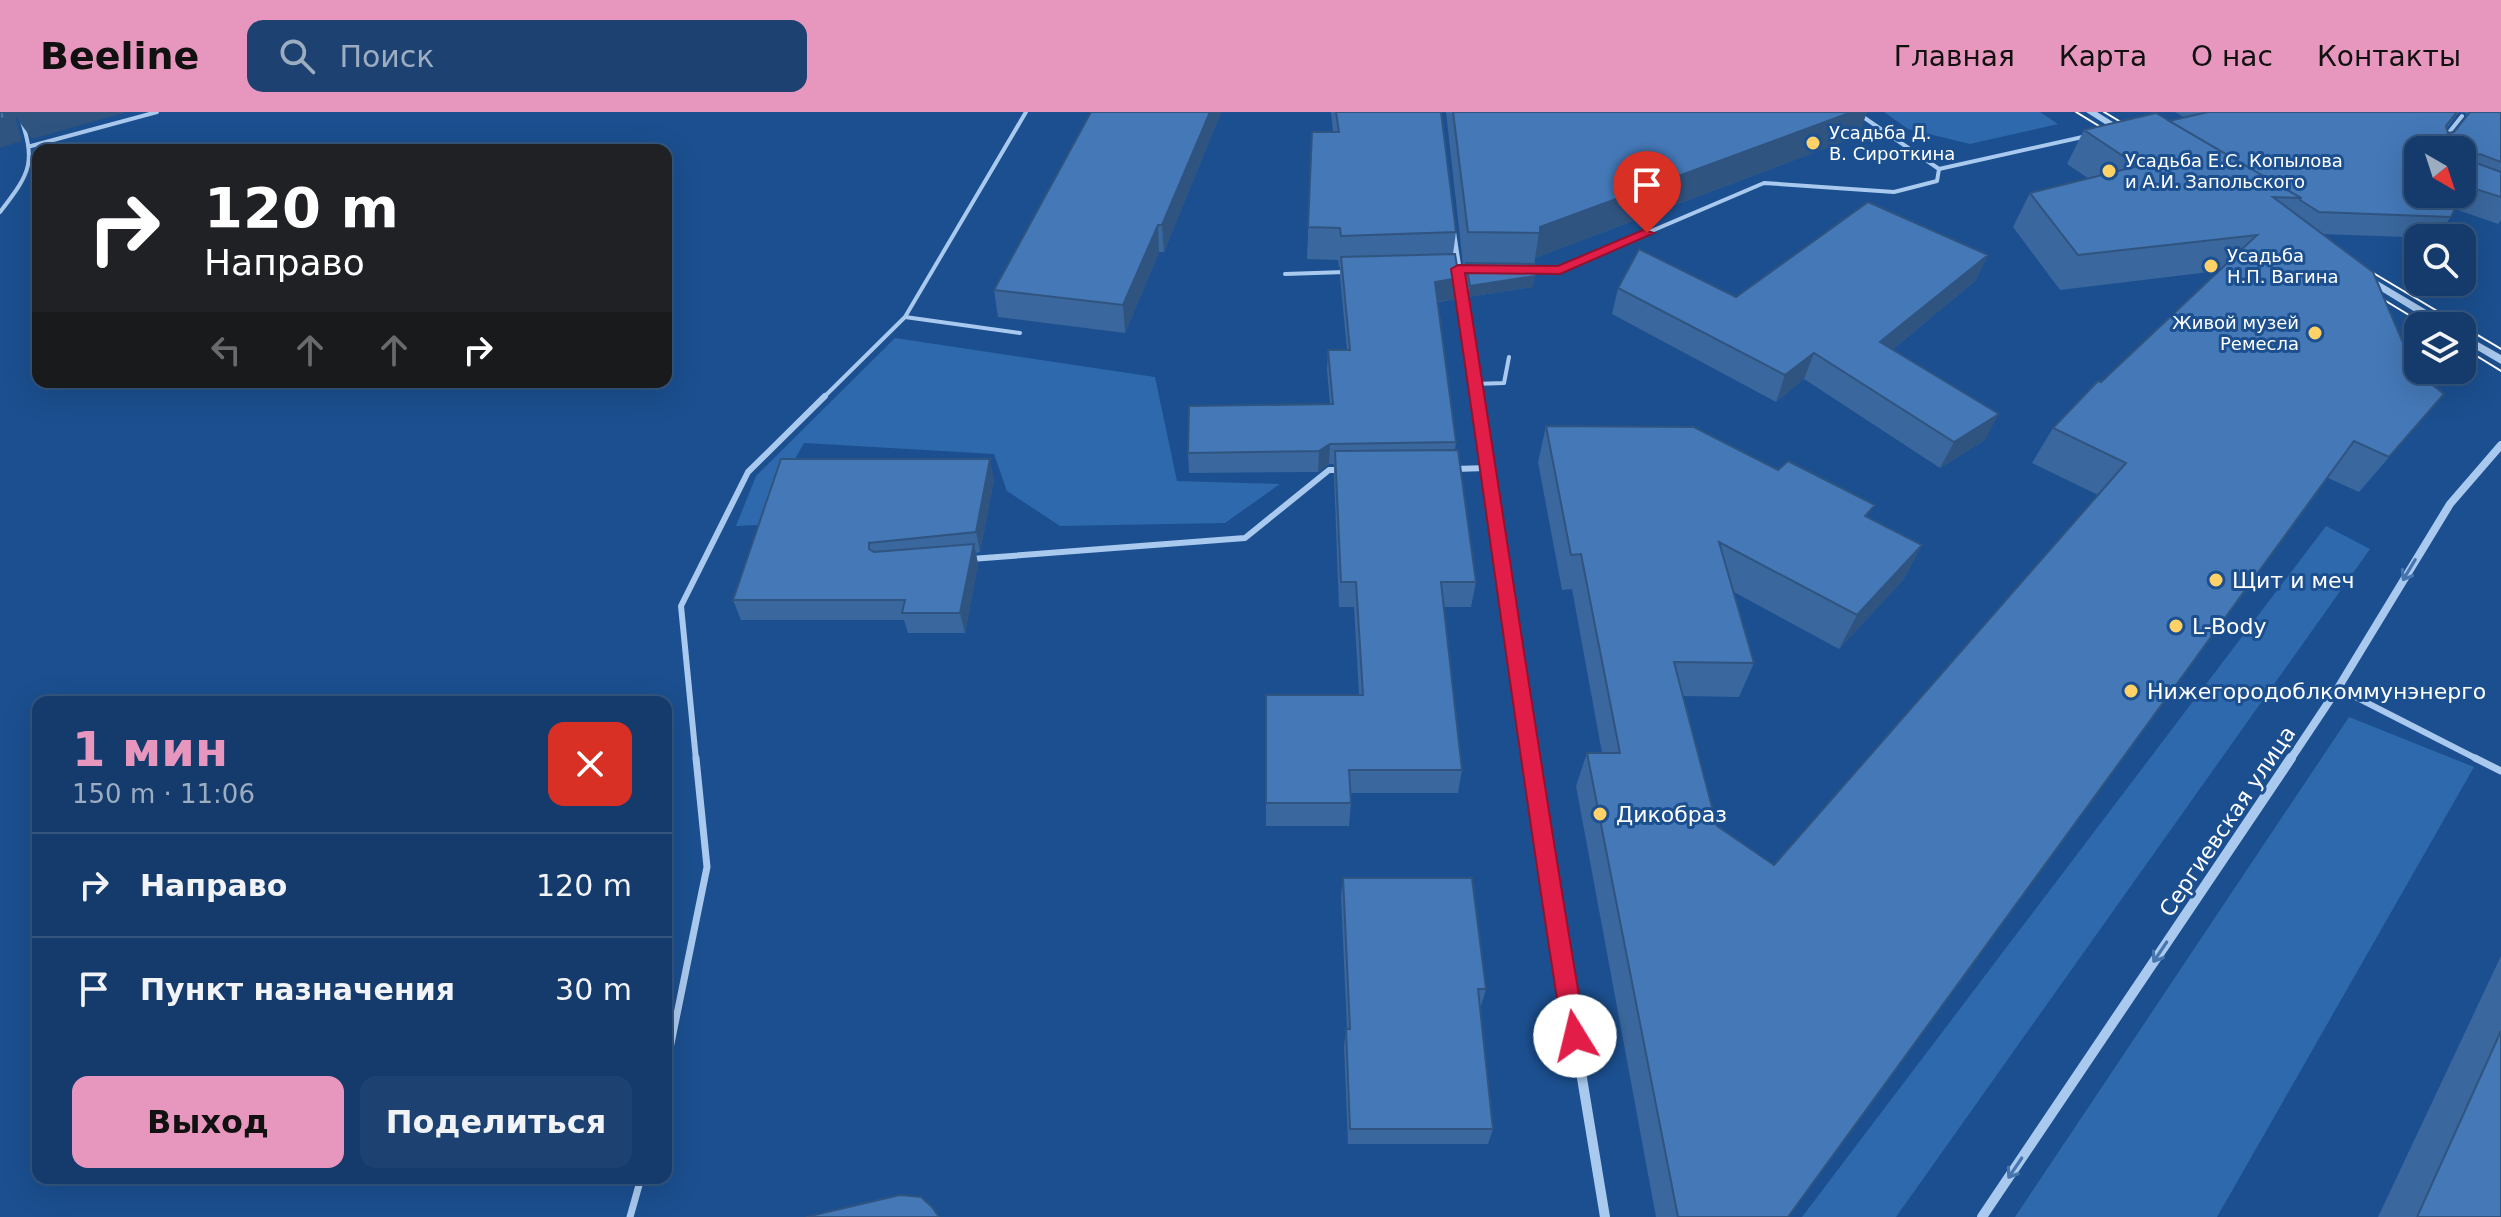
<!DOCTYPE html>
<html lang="ru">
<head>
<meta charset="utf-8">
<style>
	body { margin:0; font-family:"DejaVu Sans",sans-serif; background:#1d4271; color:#f1f3f6; height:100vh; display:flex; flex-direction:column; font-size:30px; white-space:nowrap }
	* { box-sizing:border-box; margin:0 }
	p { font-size:26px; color:#9dadc1 }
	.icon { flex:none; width:44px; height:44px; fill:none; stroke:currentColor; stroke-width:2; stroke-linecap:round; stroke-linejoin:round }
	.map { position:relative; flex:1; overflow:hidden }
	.side { position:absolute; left:32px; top:584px; width:640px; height:488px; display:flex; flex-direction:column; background:#143b6b; border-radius:16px; box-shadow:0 8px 32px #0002,0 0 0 2px #33557e }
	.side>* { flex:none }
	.guide { position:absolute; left:32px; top:32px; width:640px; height:244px; border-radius:16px; box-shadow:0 8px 32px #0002,0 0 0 2px #33557e; background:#202124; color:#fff; overflow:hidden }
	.needle { width:52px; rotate:141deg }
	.controls { position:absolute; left:2404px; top:24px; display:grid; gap:16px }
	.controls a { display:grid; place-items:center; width:72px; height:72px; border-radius:16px; background:#143b6b; box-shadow:0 8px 32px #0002,0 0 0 2px #33557e; font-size:40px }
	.pin { position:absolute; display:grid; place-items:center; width:68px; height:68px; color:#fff; margin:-82px -34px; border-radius:50% 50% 50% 0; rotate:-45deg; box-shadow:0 0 8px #0007 }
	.pin .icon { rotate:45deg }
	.me { position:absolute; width:88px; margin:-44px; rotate:351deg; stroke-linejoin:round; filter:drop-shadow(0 0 6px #0008) }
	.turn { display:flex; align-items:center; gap:28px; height:168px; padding:0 40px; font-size:36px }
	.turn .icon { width:104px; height:104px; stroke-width:2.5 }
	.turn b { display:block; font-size:56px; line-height:68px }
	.lanes { display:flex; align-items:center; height:76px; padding:0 40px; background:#0003; justify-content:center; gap:40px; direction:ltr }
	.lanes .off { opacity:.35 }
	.round { display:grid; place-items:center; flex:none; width:84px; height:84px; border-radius:16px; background:#1d4271 }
	.head { display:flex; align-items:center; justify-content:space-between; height:136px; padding:0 40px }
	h1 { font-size:48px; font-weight:600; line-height:60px; color:#e797bd }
	.cta { display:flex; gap:16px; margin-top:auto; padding:16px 40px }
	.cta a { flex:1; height:92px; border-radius:16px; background:#e797bd; color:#111; font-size:32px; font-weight:600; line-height:92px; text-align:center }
	.cta a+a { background:#1d4271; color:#f1f3f6 }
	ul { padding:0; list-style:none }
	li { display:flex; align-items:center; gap:24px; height:104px; padding:0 40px; border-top:2px solid #33557e }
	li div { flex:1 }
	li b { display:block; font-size:30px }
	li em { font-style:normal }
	header { display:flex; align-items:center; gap:48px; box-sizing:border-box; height:112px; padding:0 40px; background:#e797bd; color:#111 }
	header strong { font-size:38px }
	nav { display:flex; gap:44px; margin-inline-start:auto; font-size:28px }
	.search { width:560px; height:72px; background:#1d4271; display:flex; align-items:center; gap:20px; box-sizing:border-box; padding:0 28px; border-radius:16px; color:#9dadc1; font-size:30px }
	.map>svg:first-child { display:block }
	.green { fill:#2e69ad }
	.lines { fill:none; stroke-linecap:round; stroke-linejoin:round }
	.service-far2 { stroke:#a9c9ee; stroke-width:4 }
	.service-far1 { stroke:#a9c9ee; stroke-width:6 }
	.service { stroke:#a9c9ee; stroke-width:7 }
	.minor-far2 { stroke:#a9c9ee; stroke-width:6 }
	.minor-far1 { stroke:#a9c9ee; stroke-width:8 }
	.minor { stroke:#a9c9ee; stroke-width:10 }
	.tertiary { fill:#a9c9ee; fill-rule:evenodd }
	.tram { stroke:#fff; stroke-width:2 }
	.wall { fill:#3a679d; fill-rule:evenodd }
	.shaded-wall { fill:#305480 }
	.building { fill:#4478b7; stroke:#305480; stroke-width:2; fill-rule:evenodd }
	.oneway { stroke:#4674ac }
	.route { fill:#e11d48; stroke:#92132f; stroke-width:2 }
	.poi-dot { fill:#ffd166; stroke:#1b4f8f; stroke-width:3 }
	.labels { text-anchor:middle; stroke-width:6; stroke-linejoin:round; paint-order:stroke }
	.far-poi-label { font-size:18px; fill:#fff; stroke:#1b4f8f; text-anchor:start }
	.poi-label { font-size:22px; fill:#fff; stroke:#1b4f8f; text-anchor:start }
	.street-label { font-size:22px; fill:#fff; stroke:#1b4f8f }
</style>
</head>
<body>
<header>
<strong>Beeline</strong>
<div class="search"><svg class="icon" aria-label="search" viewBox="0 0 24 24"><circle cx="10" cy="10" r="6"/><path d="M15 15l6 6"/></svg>Поиск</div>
<nav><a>Главная</a><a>Карта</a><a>О нас</a><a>Контакты</a></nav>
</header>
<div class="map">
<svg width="2501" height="1105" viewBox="0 0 2501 1105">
	<rect width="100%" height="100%" fill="#1b4f8f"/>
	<!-- green -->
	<path class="green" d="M1884,0H2040L2058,12L1970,32L1908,17Z
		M895,226L1155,265L1177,369L1280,372L1225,411L1060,414L1007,379L994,342L804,331L758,413L736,414L756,364Z
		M2326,414L2370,437L1896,1105H1802Z
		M2349,605L2474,655L2217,1105H2015Z"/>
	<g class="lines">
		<!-- service-far2 -->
		<path class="service-far2" d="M1856,0L1939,57L2087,24
			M31,34L157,0
			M2435,38L2462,4
			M0,100C32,59 36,50 19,0
			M1528,157L1560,158L1764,71L1894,80L1937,69L1939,57
			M1285,162L1345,160
			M1020,221L905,205L1026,0
			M1474,272L1504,271L1509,245
			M823,286L905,205"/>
		<!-- service-far1 -->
		<path class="service-far1" d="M1455,357L1487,356
			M971,447L1245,426L1329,358H1339
			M2338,576L2479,648
			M696,648L681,494L748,360L825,284"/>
		<!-- service -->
		<path class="service" d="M2475,646L2501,659
			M666,956L707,755L696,646
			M630,1105L641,1066"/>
		<!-- minor-far2 -->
		<path class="minor-far2" d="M1453,120L1478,286"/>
		<!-- minor-far1 -->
		<path class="minor-far1" d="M1478,284L1530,648
			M2290,648L2338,576L2450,392L2501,333"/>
		<!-- minor -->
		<path class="minor" d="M1529,646L1605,1105
			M1982,1105L2291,646"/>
		<!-- tertiary -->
		<path class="tertiary" d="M2086,0H2097L2132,22L2124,24Z
			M2364,161L2450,212L2452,214H2438L2360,166L2359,164Z
			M2462,221L2501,243V252L2462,229Z"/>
		<!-- tram -->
		<path class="tram" d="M2076,0L2117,25
			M2104,0L2141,22
			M2353,149L2501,237
			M2366,177L2427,214
			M2462,235L2501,259"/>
	</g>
	<!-- wall -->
	<path class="wall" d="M1221,0L1164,140H1159L1125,221L998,205L994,178Z
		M1331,0H1441L1456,120L1453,142L1459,166L1457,187L1438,190L1456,330L1455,338L1476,470L1471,495H1443L1462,658L1458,681H1351V691L1349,714H1266V583H1359L1354,495H1339L1334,364V352H1329L1318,360L1189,361L1188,341L1330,292L1327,258L1328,238H1347L1340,165V155H1339L1338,148L1307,147L1312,20H1333Z
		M1446,0H1867L1858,24L1535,146L1533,175L1468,185L1465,162L1466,152H1463Z
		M2175,0H2501V108L2498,112L2455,97L2451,105L2434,126L2321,122L2415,259L2444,282L2359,380L2328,366L1788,1105H1656L1576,674L1587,641H1602L1572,477L1562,478L1538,350L1546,314L1869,406L1922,433L1903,468L1839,537L1734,480L1754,551L1739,585L1683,584L1717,714L1774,753L2098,383L2032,351L2053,316L2218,159L2060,178L2013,115L2030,81L2088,66L2067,52L2084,18L2169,9L2185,6ZM2459,0L2466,1V5L2454,20L2448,21L2447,16Z
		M1988,143L1975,169L1892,238L1985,328L1940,356L1804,267L1776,290L1612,202L1618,176L1736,185Z
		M994,368L980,440L976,441L978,452L965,521H908L904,508H741L733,488Z
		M1343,766L1486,877L1481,894H1479L1493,1017L1488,1032H1348L1344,934L1346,917H1347L1341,784Z
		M2501,844V1105H2378Z"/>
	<!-- shaded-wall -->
	<path class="shaded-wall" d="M3,0H127L32,27L15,4L22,29L0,36V7Z
		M1210,0H1221L1164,140L1162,113Z
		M1852,0H1867L1858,24L1535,146L1540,115Z
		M1158,113L1159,140L1125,221L1123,193Z
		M1988,143L1975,169L1869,257L1880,230Z
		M1535,164L1533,175L1468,185L1470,174Z
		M1459,166L1457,187L1433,190L1435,170Z
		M1814,241L1804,267L1776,290L1785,263Z
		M1999,302L1985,328L1940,356L1954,330Z
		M1330,332L1329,352L1318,360L1319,339Z
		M990,347L994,368L980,440L976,420Z
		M974,432L978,452L965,521L960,501Z
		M1922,433L1903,468L1839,537L1857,503Z"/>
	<!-- building -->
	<path class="building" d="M0,0H3L5,6L0,7Z
		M1091,0H1210L1162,113H1158L1123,193L994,178Z
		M1336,0H1441L1456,120L1341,124L1340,116L1308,115L1312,20H1339Z
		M1453,0H1852L1540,115V121L1468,120Z
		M2208,0H2457L2446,14L2448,21L2454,20L2470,0H2501V50L2480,42L2473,46L2476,51L2501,60V85L2466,74L2451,105L2319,100L2300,88L2301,86L2169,9ZM2418,38H2462V82H2418Z
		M2156,1L2301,86L2273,85L2373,160L2415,259L2444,282L2389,345L2354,329L1788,1105H1678L1587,641H1620L1581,442L1571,443L1546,314L1694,315L1778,358L1788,349L1875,393L1865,404L1922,433L1857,503L1719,430L1754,551L1674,550L1717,714L1774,753L2126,351L2053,316L2098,269L2101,270L2257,123L2078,143L2030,81L2138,54L2084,18Z
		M1868,90L1988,143L1880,230L1999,302L1954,330L1814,241L1785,263L1618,176L1639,137L1736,185Z
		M1455,142L1459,166L1435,170L1456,330L1330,332L1319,339L1188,341L1189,294L1333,292L1328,238H1350L1341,145Z
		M1466,151L1535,152V164L1470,174Z
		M1458,338L1476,470H1441L1462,658H1349L1351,691H1266V583H1363L1356,470H1341L1335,339Z
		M781,347H990L976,420L869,431V437L874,440L974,432L960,501H902L905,488H733Z
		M1343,766H1472L1486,877H1478L1493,1017H1350L1346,917H1350Z
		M2501,919V1105H2417Z
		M900,1083L921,1085L932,1095L939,1105H806Z"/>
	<!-- one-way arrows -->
	<defs><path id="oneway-shaft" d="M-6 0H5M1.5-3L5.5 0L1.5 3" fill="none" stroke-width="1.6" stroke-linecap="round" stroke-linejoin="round" transform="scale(2)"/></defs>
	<g class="oneway">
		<use href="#oneway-shaft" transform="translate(2409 458) rotate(121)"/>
		<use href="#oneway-shaft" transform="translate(2160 840) rotate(124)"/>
		<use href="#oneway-shaft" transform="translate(2015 1056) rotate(124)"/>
	</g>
	<!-- route -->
	<path class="route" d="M1643,118L1654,121L1560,162L1465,161C1506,415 1542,670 1586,924L1583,931L1575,934L1567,931L1563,924C1522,669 1489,412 1451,157L1458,153L1558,154Z"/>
	<!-- markers -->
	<g class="poi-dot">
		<circle cx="1813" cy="31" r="8"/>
		<circle cx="2109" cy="59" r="8"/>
		<circle cx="2211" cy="154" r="8"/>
		<circle cx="2315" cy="221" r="8"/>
		<circle cx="2216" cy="468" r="8"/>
		<circle cx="2176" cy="514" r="8"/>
		<circle cx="2131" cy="579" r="8"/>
		<circle cx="1600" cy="702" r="8"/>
	</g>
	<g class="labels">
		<!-- far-poi labels -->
		<g class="far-poi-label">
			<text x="1829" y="27">Усадьба Д.<tspan x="1829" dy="21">В. Сироткина</tspan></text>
			<text x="2125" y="55">Усадьба Е.С. Копылова<tspan x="2125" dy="21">и А.И. Запольского</tspan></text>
			<text x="2227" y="150">Усадьба<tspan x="2227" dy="21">Н.П. Вагина</tspan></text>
			<text x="2299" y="217" text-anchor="end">Живой музей<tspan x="2299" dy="21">Ремесла</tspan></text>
		</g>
		<!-- poi labels -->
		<g class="poi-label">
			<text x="2232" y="476">Щит и меч</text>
			<text x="2192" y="522">L-Body</text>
			<text x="2147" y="587">Нижегородоблкоммунэнерго</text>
			<text x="1616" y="710">Дикобраз</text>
		</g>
		<!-- street labels -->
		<g class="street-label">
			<text transform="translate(2227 709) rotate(-56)" y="8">Сергиевская улица</text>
		</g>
	</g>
</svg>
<div class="controls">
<a><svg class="needle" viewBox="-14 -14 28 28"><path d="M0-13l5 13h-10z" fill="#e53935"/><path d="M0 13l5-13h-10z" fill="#9dadc1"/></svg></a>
<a><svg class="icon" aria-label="search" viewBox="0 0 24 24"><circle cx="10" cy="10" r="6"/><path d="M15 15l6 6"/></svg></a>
<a><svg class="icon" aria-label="layers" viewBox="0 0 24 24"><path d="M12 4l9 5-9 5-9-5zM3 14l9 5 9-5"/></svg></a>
</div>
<div class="pin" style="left:1647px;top:121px;background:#d93025"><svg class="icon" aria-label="arrive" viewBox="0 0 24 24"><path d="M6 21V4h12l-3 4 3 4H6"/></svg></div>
<svg class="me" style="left:1575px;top:924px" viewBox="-20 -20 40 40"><circle r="19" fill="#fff"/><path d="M0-13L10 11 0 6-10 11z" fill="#e11d48"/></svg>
<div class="guide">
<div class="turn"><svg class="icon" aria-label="right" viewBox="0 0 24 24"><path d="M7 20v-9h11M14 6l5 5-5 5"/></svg><div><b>120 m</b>Направо</div></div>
<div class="lanes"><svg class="icon off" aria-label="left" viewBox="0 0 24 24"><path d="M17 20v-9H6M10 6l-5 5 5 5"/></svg><svg class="icon off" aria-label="ahead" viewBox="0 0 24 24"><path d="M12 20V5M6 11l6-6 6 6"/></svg><svg class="icon off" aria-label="ahead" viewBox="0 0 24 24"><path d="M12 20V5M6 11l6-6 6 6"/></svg><svg class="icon" aria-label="right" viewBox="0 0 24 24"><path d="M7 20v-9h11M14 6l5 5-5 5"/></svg></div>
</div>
<section class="side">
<div class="head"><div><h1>1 мин</h1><p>150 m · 11:06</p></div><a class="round" style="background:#d93025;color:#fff"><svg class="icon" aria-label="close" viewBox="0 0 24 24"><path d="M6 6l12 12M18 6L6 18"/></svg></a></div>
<ul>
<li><svg class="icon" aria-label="right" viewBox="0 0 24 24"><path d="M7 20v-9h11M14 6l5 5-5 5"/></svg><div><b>Направо</b></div><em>120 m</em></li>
<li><svg class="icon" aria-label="arrive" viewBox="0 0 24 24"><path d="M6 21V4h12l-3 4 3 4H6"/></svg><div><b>Пункт назначения</b></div><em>30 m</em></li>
</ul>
<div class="cta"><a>Выход</a><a>Поделиться</a></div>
</section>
</div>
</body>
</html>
